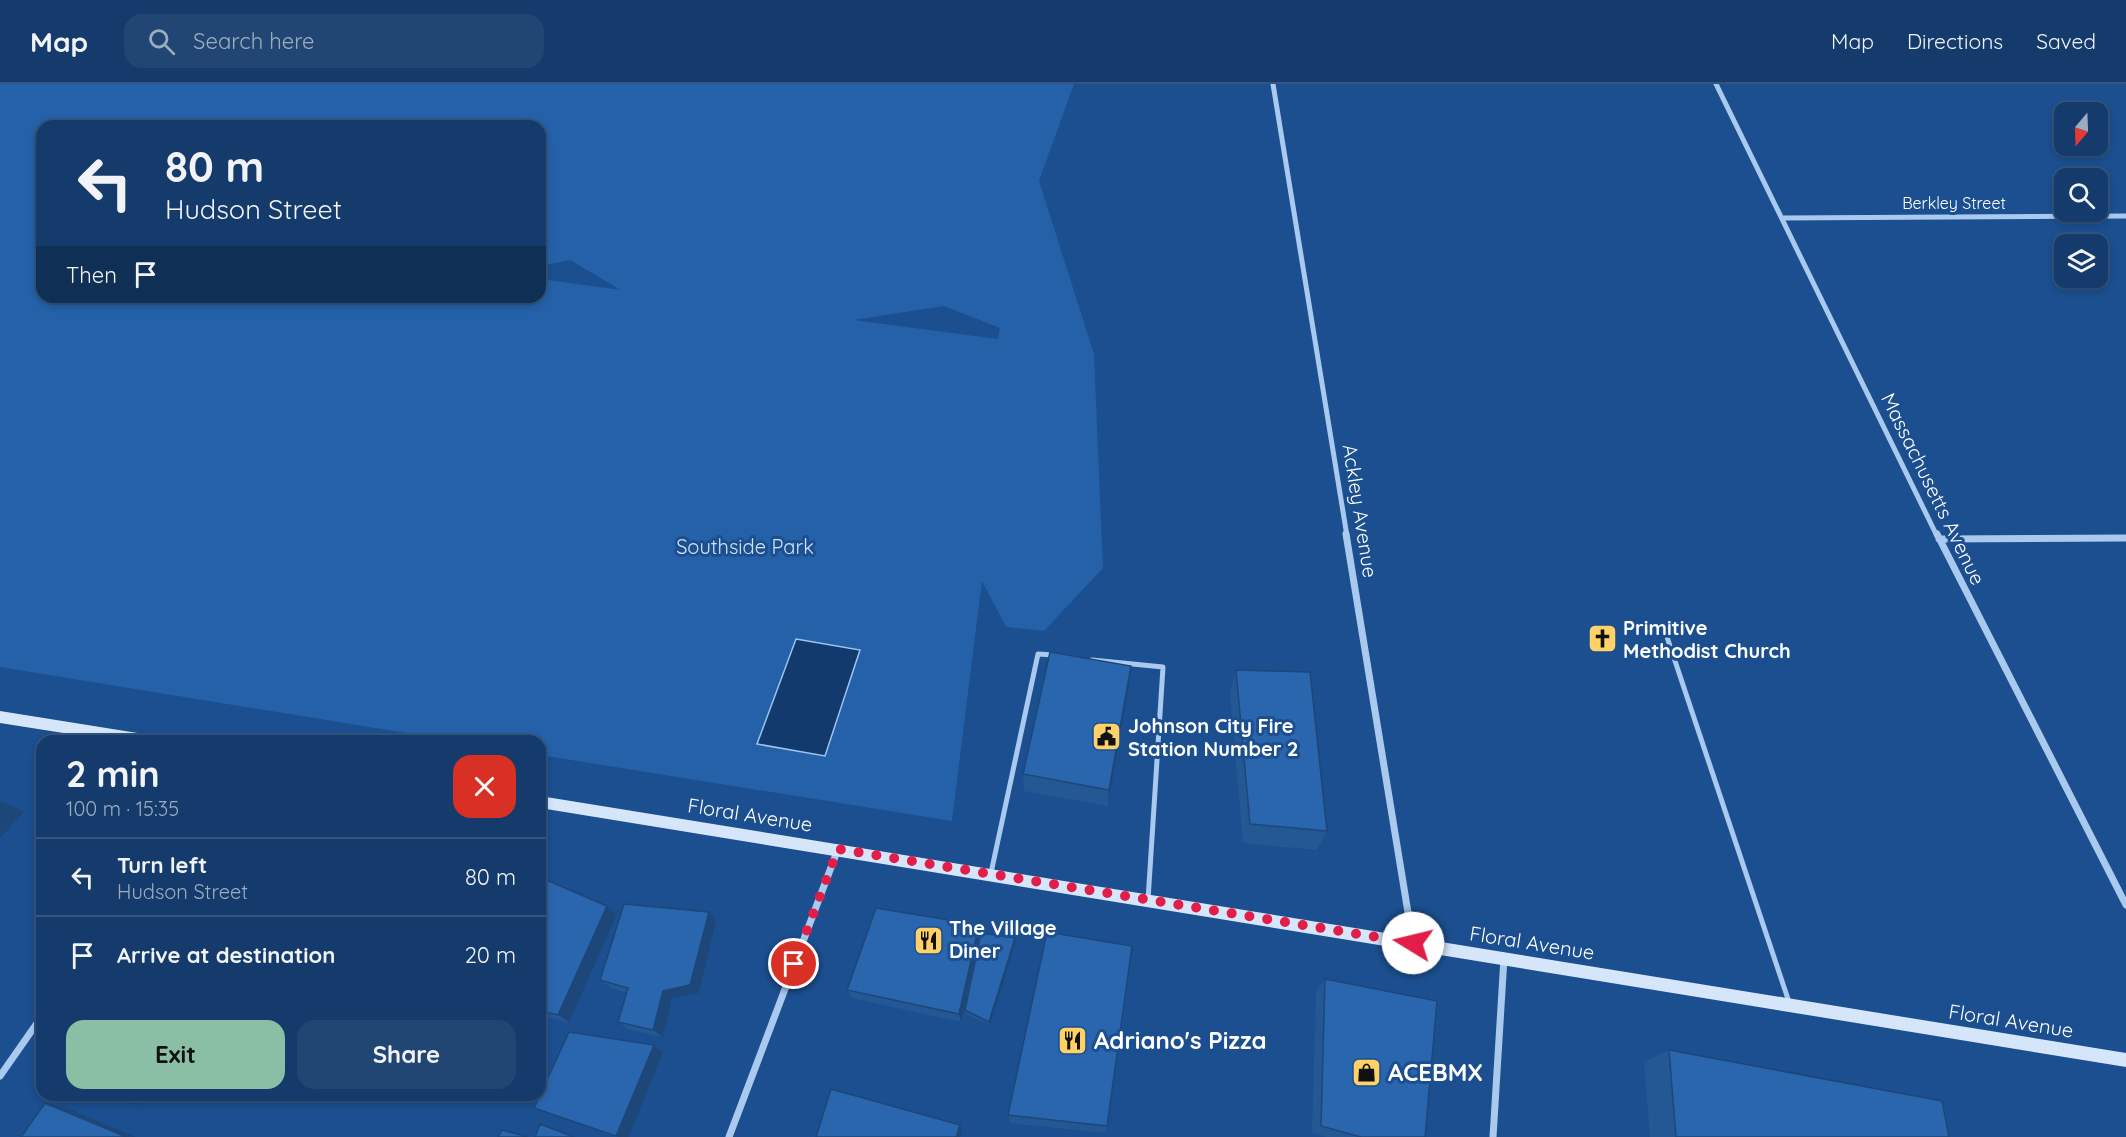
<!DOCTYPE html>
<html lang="en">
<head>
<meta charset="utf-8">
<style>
	body { margin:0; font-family:Quicksand,sans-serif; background:#214673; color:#f1f3f6; height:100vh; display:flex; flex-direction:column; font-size:22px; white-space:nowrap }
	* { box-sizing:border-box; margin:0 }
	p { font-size:20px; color:#9dadc1 }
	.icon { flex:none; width:33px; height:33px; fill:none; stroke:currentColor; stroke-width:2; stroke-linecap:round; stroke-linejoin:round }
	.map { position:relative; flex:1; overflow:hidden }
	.sheet { position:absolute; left:36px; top:651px; width:510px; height:366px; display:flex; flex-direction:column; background:#143b6b; border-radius:18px; box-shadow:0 3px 9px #0003,0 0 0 2px #33557e }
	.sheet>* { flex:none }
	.guide { position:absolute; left:36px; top:36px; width:510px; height:183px; border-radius:18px; box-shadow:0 3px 9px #0003,0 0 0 2px #33557e; background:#143b6b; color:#f1f3f6; overflow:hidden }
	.needle { width:39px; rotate:199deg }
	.tools { position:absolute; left:2054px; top:18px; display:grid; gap:12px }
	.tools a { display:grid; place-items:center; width:54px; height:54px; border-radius:12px; background:#143b6b; box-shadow:0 3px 9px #0003,0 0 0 2px #33557e; font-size:30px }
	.pin { position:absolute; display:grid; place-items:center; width:51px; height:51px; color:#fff; margin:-26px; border:3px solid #fff; border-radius:50%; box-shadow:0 2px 6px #0007 }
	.me { position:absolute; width:66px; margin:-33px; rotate:279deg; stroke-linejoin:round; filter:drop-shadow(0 0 4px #0008) }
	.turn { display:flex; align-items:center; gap:21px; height:126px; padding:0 30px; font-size:27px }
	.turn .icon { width:78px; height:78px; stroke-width:2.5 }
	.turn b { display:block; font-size:42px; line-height:51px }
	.then { display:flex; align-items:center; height:57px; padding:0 30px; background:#0003; gap:12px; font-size:22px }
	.round { display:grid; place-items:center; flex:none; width:63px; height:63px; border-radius:18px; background:#214673 }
	.head { display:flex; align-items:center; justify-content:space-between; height:102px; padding:0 30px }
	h1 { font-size:36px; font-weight:700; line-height:45px }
	.action { display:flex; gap:12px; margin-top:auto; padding:12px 30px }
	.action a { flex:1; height:69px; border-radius:18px; background:#8abfa5; color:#111; font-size:24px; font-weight:700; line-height:69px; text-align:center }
	.action a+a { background:#214673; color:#f1f3f6 }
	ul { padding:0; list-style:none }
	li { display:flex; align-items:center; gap:18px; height:78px; padding:0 30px; border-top:2px solid #33557e }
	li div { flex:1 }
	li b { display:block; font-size:22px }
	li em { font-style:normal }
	header { display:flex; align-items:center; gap:36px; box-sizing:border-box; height:84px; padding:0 30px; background:#143b6b; border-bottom:2px solid #33557e }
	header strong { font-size:28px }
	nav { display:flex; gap:33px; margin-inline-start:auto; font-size:21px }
	.search { width:420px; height:54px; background:#214673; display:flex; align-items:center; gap:15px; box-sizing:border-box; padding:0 21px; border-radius:18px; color:#9dadc1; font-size:22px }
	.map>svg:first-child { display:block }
	.green { fill:#2461a8; fill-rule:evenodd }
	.water { fill:#123a6d; stroke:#9cc4f0; stroke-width:1.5 }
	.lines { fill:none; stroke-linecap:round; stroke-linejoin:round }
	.lane { stroke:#a9c9ee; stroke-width:5 }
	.street-far1 { stroke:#a9c9ee; stroke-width:5 }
	.street { stroke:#a9c9ee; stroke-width:7 }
	.secondary { fill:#d6e6fa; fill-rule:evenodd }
	.wall { fill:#245895 }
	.shaded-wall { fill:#1d4779 }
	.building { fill:#2a66ad; stroke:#1d4779; stroke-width:1.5 }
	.route { stroke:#e11d48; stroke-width:10; stroke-dasharray:0 18 }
	.labels { text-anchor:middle; stroke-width:6; stroke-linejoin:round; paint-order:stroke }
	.far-street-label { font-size:16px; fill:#fff; stroke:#1b4f8f }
	.street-label { font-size:20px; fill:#fff; stroke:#1b4f8f }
	.park-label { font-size:20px; fill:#cfe3fa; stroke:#1b4f8f }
	.poi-label { font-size:20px; font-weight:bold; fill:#fff; stroke:#1b4f8f; text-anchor:start }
	.near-poi-label { font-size:24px; font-weight:bold; fill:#fff; stroke:#1b4f8f; text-anchor:start }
</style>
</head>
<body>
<header>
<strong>Map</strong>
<div class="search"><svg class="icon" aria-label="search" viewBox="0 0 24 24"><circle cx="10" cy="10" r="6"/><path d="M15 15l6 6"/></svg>Search here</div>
<nav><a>Map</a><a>Directions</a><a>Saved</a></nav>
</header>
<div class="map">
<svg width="2126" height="1053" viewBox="0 0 2126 1053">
	<rect width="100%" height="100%" fill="#1b4f8f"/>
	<!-- green -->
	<path class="green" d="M0,0H1074L1039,97L1094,270L1103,484L1044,547L1006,543L982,497L952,737L540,671V657H455L0,583ZM42,42H540V182L570,176L621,206L540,195V213H42ZM944,222L1000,244L998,255L853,236Z"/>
	<!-- water -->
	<path class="water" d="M796,555L860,566L825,672L757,660Z"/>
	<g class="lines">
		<!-- lane -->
		<path class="lane" d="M1666,550L1789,918
			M1092,576L1163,583L1148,816
			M991,789L1038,570L1054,571"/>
		<!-- street-far1 -->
		<path class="street-far1" d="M1273,0L1347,452
			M1716,0L1937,452
			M1782,134L2126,132"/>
		<!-- street -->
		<path class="street" d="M1346,450L1413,859
			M1937,450L2126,821
			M1939,455L2126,454
			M0,992L42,932
			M729,1053L838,765
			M1493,1053L1504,874"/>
		<!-- secondary -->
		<path class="secondary" d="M0,627L150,651L155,653L156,657H114L0,639Z
			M540,712L2126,969V983L540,724Z"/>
	</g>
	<!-- wall -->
	<path class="wall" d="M1131,582L1129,601L1108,722L1024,707L1023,690Z
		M1236,586L1327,747L1317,766L1243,759L1230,609Z
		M540,802L617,831L569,938L540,932Z
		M709,828L716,837L699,909L672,914L663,953L628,945L618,938L627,909L611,904L600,896Z
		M979,841L980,850L961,938L852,914L847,906Z
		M1015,854L1016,858L990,941L966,930L965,926Z
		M1325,895L1425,1053H1326L1312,1049L1316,907Z
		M1669,966L1949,1053H1650L1644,978Z
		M663,968L629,1053H615L547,1029L534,1024Z
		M1008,1031L1107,1042L1105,1049L1010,1039Z"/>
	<!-- shaded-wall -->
	<path class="shaded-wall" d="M1131,582L1129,601L1108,722L1109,706Z
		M2,717L24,728L0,754V719Z
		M607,822L617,831L569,938L558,931Z
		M709,828L716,837L699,909L672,914L663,953L653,946L663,907Z
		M979,841L980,850L961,938L959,930Z
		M1015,854L1016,858L990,941L989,938Z
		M654,961L663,968L629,1053H618L616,1052Z
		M117,1011H143L138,1021L115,1015Z
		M45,1019L69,1025L136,1053H126Z
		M960,1041L962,1046L960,1053H956Z"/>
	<!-- building -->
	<path class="building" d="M1050,568L1131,582L1109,706L1023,690Z
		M1236,586L1310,588L1327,747L1250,740Z
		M544,795L607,822L558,931L540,927V905L541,903H540V850L543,845H540V802Z
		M624,820L709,828L690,901L663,907L653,946L618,938L628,904L600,896Z
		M876,824L979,841L959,930L847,906Z
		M1047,848L1132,862L1107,1042L1008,1031Z
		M981,849L1015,854L989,938L965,926Z
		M1325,895L1437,917L1425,1053H1361L1321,1042Z
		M569,948L654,961L616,1052L534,1024Z
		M1669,966L1942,1017L1949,1053H1676Z
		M831,1005L960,1041L956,1053H816Z
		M105,1011H117L115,1015Z
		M45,1019L126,1053H21Z
		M540,1040L574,1053H535Z
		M502,1046L528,1053H498Z"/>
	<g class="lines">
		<!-- route -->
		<path class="route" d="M794,880L838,765L1413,859"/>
	</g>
	<!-- icons -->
	<defs>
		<symbol id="church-square" viewBox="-11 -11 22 22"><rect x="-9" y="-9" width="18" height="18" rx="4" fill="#ffd166" stroke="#1b4f8f"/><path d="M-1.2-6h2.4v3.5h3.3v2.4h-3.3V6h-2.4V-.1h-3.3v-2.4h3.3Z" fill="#111"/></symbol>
		<symbol id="civic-square" viewBox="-11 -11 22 22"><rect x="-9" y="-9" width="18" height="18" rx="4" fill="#ffd166" stroke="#1b4f8f"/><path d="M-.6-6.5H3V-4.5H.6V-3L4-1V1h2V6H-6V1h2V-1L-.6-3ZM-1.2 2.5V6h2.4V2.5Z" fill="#111"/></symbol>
		<symbol id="restaurant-square" viewBox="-11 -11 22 22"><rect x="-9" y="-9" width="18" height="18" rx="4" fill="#ffd166" stroke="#1b4f8f"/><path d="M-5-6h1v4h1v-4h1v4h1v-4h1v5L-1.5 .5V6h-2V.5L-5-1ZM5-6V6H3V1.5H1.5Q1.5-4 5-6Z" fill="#111"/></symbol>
		<symbol id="shop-square" viewBox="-11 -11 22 22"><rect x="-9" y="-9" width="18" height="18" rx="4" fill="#ffd166" stroke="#1b4f8f"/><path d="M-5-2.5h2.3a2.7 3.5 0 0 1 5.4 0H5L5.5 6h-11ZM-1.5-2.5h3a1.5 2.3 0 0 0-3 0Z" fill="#111"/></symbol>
	</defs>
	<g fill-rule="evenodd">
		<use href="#church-square" x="1586" y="538" width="33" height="33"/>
		<use href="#civic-square" x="1090" y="636" width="33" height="33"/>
		<use href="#restaurant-square" x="912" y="840" width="33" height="33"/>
		<use href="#restaurant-square" x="1056" y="940" width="33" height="33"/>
		<use href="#shop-square" x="1350" y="972" width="33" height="33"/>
	</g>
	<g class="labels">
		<!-- far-street labels -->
		<g class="far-street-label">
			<text x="1954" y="125">Berkley Street</text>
		</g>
		<!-- street labels -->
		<g class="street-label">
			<text transform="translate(1933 405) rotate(64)" y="7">Massachusetts Avenue</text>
			<text transform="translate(1360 427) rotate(81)" y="7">Ackley Avenue</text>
			<text transform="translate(750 731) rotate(9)" y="7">Floral Avenue</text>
			<text transform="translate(1532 859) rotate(9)" y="7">Floral Avenue</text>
			<text transform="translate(2011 937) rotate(9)" y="7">Floral Avenue</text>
		</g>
		<!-- park labels -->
		<g class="park-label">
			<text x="745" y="470">Southside Park</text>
		</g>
		<!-- poi labels -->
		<g class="poi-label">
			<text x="1623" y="551">Primitive<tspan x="1623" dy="23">Methodist Church</tspan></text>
			<text x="1128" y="649">Johnson City Fire<tspan x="1128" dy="23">Station Number 2</tspan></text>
			<text x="949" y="851">The Village<tspan x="949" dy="23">Diner</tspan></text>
		</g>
		<!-- near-poi labels -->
		<g class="near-poi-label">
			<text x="1094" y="965">Adriano's Pizza</text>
			<text x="1388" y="997">ACEBMX</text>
		</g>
	</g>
</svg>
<div class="tools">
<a><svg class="needle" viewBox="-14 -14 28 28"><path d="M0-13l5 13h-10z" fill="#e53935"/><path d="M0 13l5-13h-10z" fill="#9dadc1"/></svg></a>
<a><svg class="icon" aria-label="search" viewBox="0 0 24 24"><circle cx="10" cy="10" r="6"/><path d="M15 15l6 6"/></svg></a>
<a><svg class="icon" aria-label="layers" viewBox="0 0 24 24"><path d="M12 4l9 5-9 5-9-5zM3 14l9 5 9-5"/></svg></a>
</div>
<div class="pin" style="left:794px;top:880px;background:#d93025"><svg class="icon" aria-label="arrive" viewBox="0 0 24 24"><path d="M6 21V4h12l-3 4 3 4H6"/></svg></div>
<svg class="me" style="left:1413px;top:859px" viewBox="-20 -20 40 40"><circle r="19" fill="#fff"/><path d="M0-13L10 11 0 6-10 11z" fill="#e11d48"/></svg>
<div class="guide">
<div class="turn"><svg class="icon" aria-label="left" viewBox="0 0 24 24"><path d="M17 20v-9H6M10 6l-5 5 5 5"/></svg><div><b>80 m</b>Hudson Street</div></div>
<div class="then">Then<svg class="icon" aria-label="arrive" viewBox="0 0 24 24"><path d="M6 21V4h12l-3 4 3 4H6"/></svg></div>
</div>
<section class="sheet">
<div class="head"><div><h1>2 min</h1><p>100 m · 15:35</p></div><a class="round" style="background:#d93025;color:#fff"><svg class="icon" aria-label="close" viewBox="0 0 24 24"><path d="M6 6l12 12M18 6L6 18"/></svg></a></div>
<ul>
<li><svg class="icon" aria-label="left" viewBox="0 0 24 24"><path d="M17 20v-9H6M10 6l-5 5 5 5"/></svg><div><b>Turn left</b><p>Hudson Street</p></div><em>80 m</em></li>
<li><svg class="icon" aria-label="arrive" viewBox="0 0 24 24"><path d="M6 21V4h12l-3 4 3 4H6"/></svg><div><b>Arrive at destination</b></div><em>20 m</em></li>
</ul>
<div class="action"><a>Exit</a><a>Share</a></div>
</section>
</div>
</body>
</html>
